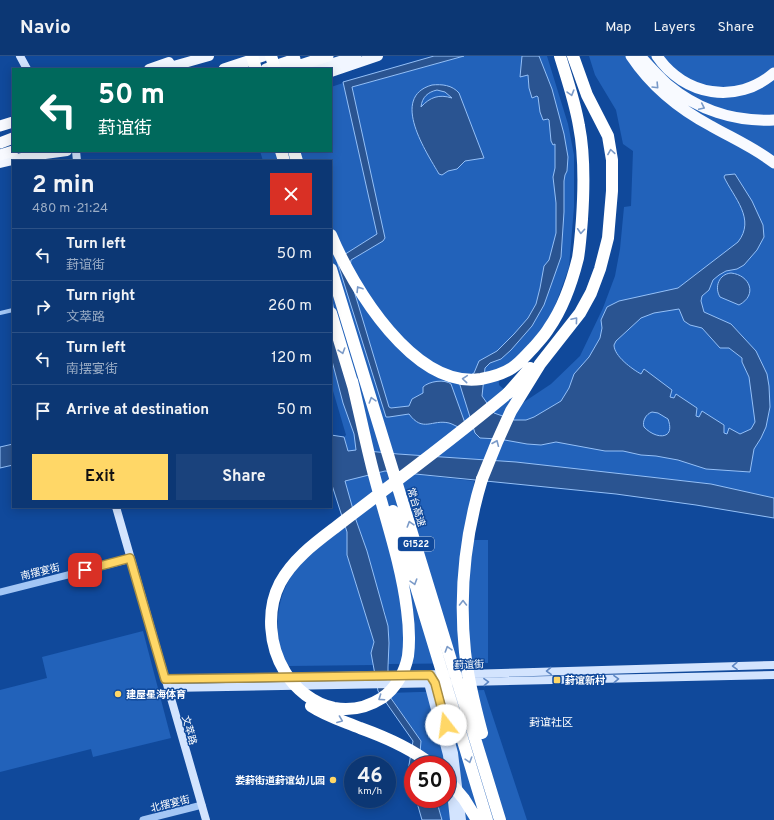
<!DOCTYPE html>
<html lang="en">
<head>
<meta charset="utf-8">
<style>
	body { margin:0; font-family:Overpass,"Noto Sans SC",sans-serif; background:#1a427c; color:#f1f3f6; height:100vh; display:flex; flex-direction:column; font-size:15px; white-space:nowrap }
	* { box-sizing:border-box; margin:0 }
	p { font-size:13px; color:#9aacc5 }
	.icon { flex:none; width:22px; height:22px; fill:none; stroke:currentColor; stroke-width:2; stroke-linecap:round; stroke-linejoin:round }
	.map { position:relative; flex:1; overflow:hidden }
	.sheet { position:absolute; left:12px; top:104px; width:320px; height:348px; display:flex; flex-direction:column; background:#0c3774; border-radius:0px; box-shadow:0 2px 10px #0003,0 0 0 1px #2c5186 }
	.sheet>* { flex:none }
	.guide { position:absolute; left:12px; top:12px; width:320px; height:84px; border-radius:0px; box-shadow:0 2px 10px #0003,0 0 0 1px #2c5186; background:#00695c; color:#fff; overflow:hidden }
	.speed { position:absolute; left:344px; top:700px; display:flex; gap:8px; font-size:20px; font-weight:700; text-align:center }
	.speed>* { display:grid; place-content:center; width:52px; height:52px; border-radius:50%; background:#0c3774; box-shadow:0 2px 10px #0003,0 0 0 1px #2c5186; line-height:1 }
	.speed small { font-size:10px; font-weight:400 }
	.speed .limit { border:6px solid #d22; background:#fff; color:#111 }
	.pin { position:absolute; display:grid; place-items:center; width:34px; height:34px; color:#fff; margin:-17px; border-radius:8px; box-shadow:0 2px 6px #0006 }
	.me { position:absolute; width:44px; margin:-22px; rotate:345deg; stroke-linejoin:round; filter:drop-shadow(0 0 3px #0008) }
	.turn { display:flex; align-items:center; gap:14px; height:84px; padding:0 20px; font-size:18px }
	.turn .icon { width:52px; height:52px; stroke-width:2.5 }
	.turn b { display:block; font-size:28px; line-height:34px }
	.round { display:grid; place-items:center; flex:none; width:42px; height:42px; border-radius:0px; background:#1a427c }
	.overview { display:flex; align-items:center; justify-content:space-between; height:68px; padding:0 20px }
	h1 { font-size:24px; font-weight:700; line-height:30px }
	.action { display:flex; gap:8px; margin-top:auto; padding:8px 20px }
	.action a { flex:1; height:46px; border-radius:0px; background:#ffd767; color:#111; font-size:16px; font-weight:700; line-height:46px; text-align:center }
	.action a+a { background:#1a427c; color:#f1f3f6 }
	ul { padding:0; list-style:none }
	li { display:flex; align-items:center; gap:12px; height:52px; padding:0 20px; border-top:1px solid #2c5186 }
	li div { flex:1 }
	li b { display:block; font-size:15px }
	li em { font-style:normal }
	header { display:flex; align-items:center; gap:24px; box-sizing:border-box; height:56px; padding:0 20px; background:#0c3774; border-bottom:1px solid #2c5186 }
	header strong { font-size:19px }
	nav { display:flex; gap:22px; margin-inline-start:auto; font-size:14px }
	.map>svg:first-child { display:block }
	.green { fill:#2262ba }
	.water { fill:#2a5491; stroke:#94c0f8; fill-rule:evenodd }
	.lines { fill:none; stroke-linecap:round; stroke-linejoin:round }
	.minor { stroke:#a3c6f5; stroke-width:4 }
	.tertiary { stroke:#a3c6f5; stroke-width:7 }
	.secondary { stroke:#d3e4fe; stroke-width:8 }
	.primary { stroke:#f1f6ff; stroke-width:10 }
	.trunk { stroke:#f8faff; stroke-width:11 }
	.motorway { stroke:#fff; stroke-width:12 }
	.motorway-bridge { stroke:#fff; stroke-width:12 }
	.oneway { stroke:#7899c8 }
	.oneway2 { stroke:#7c9bc8 }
	.oneway3 { stroke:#5e87c3 }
	.route-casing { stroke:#a68c43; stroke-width:10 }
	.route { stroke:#ffd767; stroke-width:7 }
	.poi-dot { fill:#ffd767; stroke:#10499b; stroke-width:1.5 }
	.labels { text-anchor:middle; stroke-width:3; stroke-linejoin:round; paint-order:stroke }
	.shield { fill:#10499b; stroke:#b7c8e1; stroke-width:1 }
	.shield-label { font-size:9px; font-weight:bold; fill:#fff }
	.street-label { font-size:10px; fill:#fff; stroke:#10499b }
	.poi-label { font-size:10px; font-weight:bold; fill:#fff; stroke:#10499b; text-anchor:start }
	.neighbourhood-label { font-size:11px; fill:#fff; stroke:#10499b }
</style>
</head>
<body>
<header>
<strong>Navio</strong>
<nav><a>Map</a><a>Layers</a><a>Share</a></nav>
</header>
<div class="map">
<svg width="774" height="764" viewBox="0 0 774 764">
	<rect width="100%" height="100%" fill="#10499b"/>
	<!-- green -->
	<path class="green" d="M464,0H547L568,68L574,99V151L569,211L558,242L551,259L523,300L498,313L499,329L521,348L551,328L580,300L603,252L615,220L620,193L624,151L631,150L633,95L623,88L616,54L595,19L589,0H774V442L711,428L650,421L368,395H348L344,381L346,379L331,328V105H263L260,95H331V31L343,27L345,33Z
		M385,415L474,425L471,484H488V607L388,608L389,579L385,556L380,545L367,495L356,464L344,425Z
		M345,471L347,476V499L374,586L372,592L374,609L289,610C286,605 282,600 281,594C274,570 278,538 293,518C307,499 327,485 345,471Z
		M143,575L171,682L93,701L91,693L0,716V634L47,622L42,601Z
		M484,634L527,764H442L436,743H447V709H419L421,685L388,637Z"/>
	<!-- water -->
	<path class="water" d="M434,0H464L352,31L385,182L383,185L351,204L349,218L389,351L391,352L409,350L412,343L423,337V331C429,325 445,323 451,328L465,367L461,372C457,371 453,368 449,367C432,363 423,377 409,358L389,361H386L337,205L339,202L377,178L343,26Z
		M522,0H539L552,33L564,78L568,101L567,115L565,119L564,125V156L561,201L544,249L532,270L511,294L501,303L490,307L485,312L482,340L494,357L514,364H526L534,361L561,345L569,332L574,318L589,301L600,282L602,272L601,264L607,251L619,245L678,232L738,186C756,163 734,142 724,121L725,119L735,118L752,145L763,169L764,181L757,194L744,209L737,213L726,215L719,219L713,224L709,234L702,240L701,245L704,256L731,268L756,295L767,318L769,330L770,351L766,371L761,382L754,393L750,416L706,413L678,404L656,400L641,399L623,395H605L556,386L541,389L527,388L499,383L480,382L475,377L459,326L474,317L479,305L497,295L514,278L528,262L536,248L540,232L544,210L549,204L556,177V147L553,121L555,112V88L553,89L551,85L549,64L548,63L543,64L540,56L538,41L537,40L532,42L529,32L528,19L520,21ZM679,253L684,265L690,269L702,272L720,292H729L742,302V306L749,321L755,366L751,373L740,378L729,372L727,378L724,377V369L702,355L699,361L696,360L697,352L676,338L674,342L670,341L672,334L644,313L641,318C632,313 614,300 614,289L616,285L641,262L654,257ZM652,356L658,357L668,363C676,385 655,383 644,371C642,365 646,358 652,356Z
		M432,29C442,28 452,29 459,37L484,102L465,105L457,113L448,115L442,119L439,118C427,97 389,41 432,29ZM437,34L445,36L452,42C439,38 430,41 421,51C422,41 428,36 437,34Z
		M731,217C750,219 758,239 739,249L720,241C714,231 719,218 731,217Z
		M331,241L368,395L398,398L516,406L650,421L711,428L774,442V462L696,449L616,438L385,415L345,425L356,464L367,495L388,570L389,587L388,611V638L421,685L419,709H413V733L408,715L413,685L378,635L371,597L374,586L347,499V476L331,426V379L344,381L348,395L356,394L354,378L343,347L331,301Z
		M13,388V409L0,412V391Z
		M416,743H436L442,764H422Z"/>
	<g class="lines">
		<!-- minor -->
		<path class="minor" d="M0,257L13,254"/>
		<!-- tertiary -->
		<path class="tertiary" d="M0,536L131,503
			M143,764L202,749"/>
		<!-- secondary -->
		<path class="secondary" d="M20,0L27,13
			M76,95L77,105
			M116,451L206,764
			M465,618L774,609
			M165,623L447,618
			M429,623L428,627L447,699L454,764
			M432,623L435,627L454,697L462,764
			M465,626L774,619
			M168,632L449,627"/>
		<!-- primary -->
		<path class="primary" d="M149,13L169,6
			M163,13L209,0
			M314,13L356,0
			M331,16L378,0
			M0,107L30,100L67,95"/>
		<!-- trunk -->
		<path class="trunk" d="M631,0C651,30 679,53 711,70C732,82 755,92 774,107
			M640,0C649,10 658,20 668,29C698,54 735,66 774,64
			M657,0C684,40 737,49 774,17
			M224,13L263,0
			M266,13L295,3
			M288,13L328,0
			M0,70L13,66
			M0,87L13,82
			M0,99L13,95"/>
		<!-- motorway -->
		<path class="motorway" d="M281,95L284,105
			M294,95L297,105
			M331,179C353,232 414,333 481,323C492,321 503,318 512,312C521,306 527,298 534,291C539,285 545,279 549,272C563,252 572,226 578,202C580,190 581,176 582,163C584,133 585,100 579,70C575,46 567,23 560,0
			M508,337L530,312
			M482,423L497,386L511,355L540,308L580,257L591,237L600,213L608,182L612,135V104L608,80L587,39L573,0"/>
		<!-- motorway-bridge -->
		<path class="motorway-bridge" d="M252,0L256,13
			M271,0L275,13
			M331,213L500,764
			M331,257L354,333
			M352,325C359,354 365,383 372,411C384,459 401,505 407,554C409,569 410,584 408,600C405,616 396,632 382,642C368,651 351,655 334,652C314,648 295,633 285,616C269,590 266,554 280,527C293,503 315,487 336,471C350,460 365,449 379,438C423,405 466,372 508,337
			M393,455L487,764
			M311,650C326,660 343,665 360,672C385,681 411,692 432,709
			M482,677C475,651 468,623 465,596C459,538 465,479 482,423
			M447,723L464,743L477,764"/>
	</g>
	<!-- one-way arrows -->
	<defs><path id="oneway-chevron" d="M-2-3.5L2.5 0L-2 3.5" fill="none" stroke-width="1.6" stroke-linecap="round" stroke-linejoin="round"/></defs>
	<g class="oneway">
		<use href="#oneway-chevron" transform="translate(656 30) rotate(46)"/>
		<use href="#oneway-chevron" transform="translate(702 51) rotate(25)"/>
	</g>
	<g class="oneway2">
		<use href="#oneway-chevron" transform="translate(571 37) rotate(74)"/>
		<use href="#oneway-chevron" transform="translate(611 96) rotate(-99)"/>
		<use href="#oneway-chevron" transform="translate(581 175) rotate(94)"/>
		<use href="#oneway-chevron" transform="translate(359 233) rotate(-122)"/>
		<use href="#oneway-chevron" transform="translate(575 264) rotate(-50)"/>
		<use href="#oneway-chevron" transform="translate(342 295) rotate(73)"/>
		<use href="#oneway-chevron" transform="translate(465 323) rotate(-175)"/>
		<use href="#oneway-chevron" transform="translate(372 344) rotate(-107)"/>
		<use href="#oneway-chevron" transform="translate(496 387) rotate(-67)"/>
		<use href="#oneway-chevron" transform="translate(410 468) rotate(-107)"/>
		<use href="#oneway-chevron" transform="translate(414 526) rotate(73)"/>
		<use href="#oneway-chevron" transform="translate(463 547) rotate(-90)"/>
		<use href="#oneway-chevron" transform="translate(448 593) rotate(-107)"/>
		<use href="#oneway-chevron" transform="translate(381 642) rotate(146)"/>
		<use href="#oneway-chevron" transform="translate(340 664) rotate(21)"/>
		<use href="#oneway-chevron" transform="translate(469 704) rotate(73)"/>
	</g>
	<g class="oneway3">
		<use href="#oneway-chevron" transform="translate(735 610) rotate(178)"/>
		<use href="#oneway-chevron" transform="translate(549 615) rotate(178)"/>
		<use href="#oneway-chevron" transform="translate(616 623) rotate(-1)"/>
		<use href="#oneway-chevron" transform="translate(486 626) rotate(-1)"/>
	</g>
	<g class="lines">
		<defs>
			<path id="route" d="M85,514L130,502L165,623L430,619L435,627L446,669"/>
		</defs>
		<!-- route casing -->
		<use href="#route" class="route-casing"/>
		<!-- route -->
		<use href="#route" class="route"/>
	</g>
	<!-- markers -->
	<g class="poi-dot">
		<rect x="553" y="620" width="8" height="8" rx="2"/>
		<circle cx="118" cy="638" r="4"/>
		<circle cx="333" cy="724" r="4"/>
	</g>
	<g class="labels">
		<!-- shield labels -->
		<rect class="shield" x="398" y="481" width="36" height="14" rx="3"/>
		<g class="shield-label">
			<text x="416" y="491">G1522</text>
		</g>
		<!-- street labels -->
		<g class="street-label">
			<text transform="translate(417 451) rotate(73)" y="4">常台高速</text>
			<text transform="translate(40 515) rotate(-14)" y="4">南摆宴街</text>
			<text transform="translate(469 608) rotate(-2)" y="4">葑谊街</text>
			<text transform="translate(190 674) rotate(74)" y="4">文萃路</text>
			<text transform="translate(170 747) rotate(-14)" y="4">北摆宴街</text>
		</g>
		<!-- poi labels -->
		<g class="poi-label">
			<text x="565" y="628">葑谊新村</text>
			<text x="126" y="642">建屋·星海体育</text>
			<text x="325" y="728" text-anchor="end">娄葑街道葑谊幼儿园</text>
		</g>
		<!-- neighbourhood labels -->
		<g class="neighbourhood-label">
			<text x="551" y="670">葑谊社区</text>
		</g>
	</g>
</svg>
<div class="speed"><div>46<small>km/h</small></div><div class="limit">50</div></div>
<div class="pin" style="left:85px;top:514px;background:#d93025"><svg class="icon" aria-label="arrive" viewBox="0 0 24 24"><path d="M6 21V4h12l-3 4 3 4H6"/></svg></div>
<svg class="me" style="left:446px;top:669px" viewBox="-20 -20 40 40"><circle r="19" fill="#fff"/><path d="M0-13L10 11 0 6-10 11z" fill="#ffd767"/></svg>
<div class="guide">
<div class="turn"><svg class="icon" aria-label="left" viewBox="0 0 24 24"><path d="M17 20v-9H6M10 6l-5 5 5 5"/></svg><div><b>50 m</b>葑谊街</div></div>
</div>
<section class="sheet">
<div class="overview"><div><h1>2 min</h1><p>480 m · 21:24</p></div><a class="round" style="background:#d93025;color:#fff"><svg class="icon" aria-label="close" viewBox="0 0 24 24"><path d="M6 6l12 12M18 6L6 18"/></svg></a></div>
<ul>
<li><svg class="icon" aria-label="left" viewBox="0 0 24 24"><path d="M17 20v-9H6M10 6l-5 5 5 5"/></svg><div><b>Turn left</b><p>葑谊街</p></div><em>50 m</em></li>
<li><svg class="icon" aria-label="right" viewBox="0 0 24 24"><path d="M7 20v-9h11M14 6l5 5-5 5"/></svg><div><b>Turn right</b><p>文萃路</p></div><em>260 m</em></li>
<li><svg class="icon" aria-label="left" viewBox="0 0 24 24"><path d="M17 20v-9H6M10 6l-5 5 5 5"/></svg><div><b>Turn left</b><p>南摆宴街</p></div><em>120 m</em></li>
<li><svg class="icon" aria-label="arrive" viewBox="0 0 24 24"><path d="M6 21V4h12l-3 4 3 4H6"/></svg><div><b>Arrive at destination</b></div><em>50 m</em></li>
</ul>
<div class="action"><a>Exit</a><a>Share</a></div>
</section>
</div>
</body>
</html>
